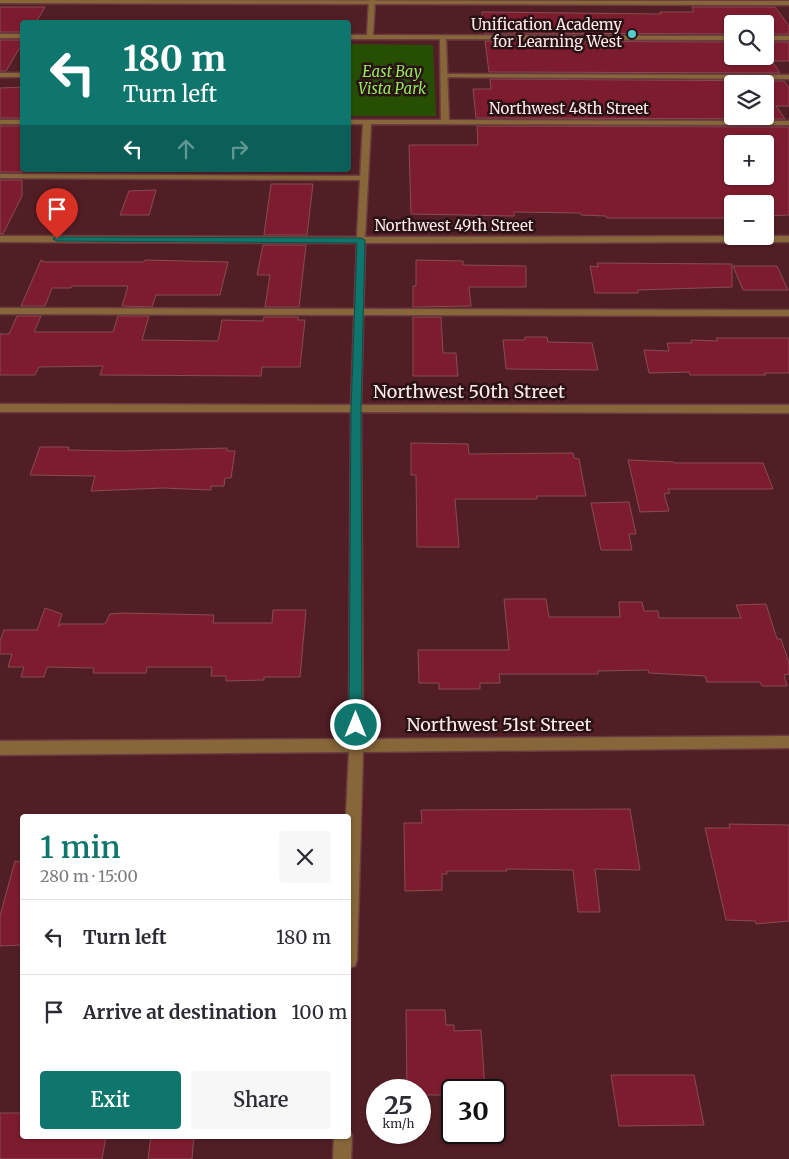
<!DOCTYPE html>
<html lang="en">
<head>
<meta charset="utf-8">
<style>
	body { margin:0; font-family:Merriweather,serif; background:#f7f7f7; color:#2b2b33; height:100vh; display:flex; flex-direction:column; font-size:19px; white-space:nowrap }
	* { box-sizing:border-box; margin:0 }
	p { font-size:16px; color:#7c7c81 }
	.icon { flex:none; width:28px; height:28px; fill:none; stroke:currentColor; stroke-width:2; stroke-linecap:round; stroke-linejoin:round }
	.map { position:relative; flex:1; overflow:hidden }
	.drawer { position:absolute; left:20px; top:814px; width:331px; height:325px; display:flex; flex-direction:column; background:#fff; border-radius:5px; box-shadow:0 1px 4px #0004 }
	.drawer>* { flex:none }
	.top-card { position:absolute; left:20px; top:20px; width:331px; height:152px; border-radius:5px; box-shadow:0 1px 4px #0004; background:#0f766e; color:#fff; overflow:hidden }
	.tools { position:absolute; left:724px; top:15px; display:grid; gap:10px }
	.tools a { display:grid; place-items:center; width:50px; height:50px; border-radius:5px; background:#fff; box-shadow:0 1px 4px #0004; font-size:25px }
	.speed { position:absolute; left:366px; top:1079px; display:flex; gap:10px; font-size:25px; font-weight:700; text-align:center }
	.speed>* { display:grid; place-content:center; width:65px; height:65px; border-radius:50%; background:#fff; box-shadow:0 1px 4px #0004; line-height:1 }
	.speed small { font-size:12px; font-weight:400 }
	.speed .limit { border:2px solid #111; border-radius:8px; background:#fff; color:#111 }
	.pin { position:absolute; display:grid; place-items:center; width:42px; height:42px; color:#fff; margin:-51px -21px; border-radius:50% 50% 50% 0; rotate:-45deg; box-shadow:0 0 5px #0007 }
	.pin .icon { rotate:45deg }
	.me { position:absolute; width:55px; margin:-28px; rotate:0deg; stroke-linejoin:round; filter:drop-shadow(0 0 4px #0008) }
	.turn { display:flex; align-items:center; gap:18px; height:105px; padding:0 20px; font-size:22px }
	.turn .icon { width:65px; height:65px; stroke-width:2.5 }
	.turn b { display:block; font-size:35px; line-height:42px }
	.lanes { display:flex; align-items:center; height:48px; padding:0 20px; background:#0003; justify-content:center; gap:25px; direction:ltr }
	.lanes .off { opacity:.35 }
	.round { display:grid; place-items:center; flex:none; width:52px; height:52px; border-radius:5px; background:#f7f7f7 }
	.summary { display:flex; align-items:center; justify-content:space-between; height:85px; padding:0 20px }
	h1 { font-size:30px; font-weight:600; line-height:38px; color:#0f766e }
	.cta { display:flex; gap:10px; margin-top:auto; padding:10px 20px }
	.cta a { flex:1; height:58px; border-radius:5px; background:#0f766e; color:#fff; font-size:20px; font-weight:600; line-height:58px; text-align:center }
	.cta a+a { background:#f7f7f7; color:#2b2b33 }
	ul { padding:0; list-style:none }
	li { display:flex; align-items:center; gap:15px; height:75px; padding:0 20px; border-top:1px solid #e1e1e2 }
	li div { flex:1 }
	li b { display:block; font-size:19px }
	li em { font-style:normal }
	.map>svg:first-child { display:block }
	.green { fill:#274f04 }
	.building { fill:#7d1c2f; stroke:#864d52; fill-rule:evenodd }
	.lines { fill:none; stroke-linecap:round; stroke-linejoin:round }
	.lane-casing { stroke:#6a3b41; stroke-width:3 }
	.street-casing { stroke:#6a3b41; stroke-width:3 }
	.lane { fill:#87673a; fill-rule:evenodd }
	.street { fill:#87673a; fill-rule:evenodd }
	.route { fill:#0f766e; stroke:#0a4d48 }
	.poi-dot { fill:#52cdcd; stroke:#291114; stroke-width:2 }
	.labels { text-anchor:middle; stroke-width:5; stroke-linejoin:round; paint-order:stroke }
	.far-poi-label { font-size:15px; fill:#ffeaea; stroke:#291114; text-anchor:end }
	.far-park-label { font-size:15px; font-style:italic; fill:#93e95b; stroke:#291114 }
	.far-street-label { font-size:15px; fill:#ffeaea; stroke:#291114 }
	.street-label { font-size:18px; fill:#ffeaea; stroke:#291114 }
</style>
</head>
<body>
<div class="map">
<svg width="789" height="1159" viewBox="0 0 789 1159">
	<rect width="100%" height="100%" fill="#521e25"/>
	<!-- green -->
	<path class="green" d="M349,44L433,45L436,116H349Z"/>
	<!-- building -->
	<path class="building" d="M0,7H45L36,22H22V32H0Z
		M692,7H775L789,26V34H765V24H732V34L484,33L482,12L661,14L660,12H694Z
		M0,40H22V44L6,71H0Z
		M485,41L732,42V56H765V42H789V61H772L780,73L489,72Z
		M490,79L784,81L789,88V106H776L785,119L476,118L473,89H491ZM732,84H765V116H732Z
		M22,87V118H0V88Z
		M0,126H22V172H0Z
		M477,126L789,127V215L765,216V204H732V218H607L606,216L581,215L580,213L514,212V216L411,214L409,145H478ZM732,144H765V176H732Z
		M0,180H22V196L3,234H0Z
		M271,184H313L307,235H264Z
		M156,190L149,215H120L129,191Z
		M263,245H306L299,307H265L270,275H257Z
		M41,260L45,262H144L145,260L228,262L220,295H156L152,307L122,306L128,286H72L71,288H52L45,306H21Z
		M416,260L463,261V265L526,266V287H469L471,306L413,307V286H416Z
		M597,263L732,264V287L638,290V293H595L590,266L598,267Z
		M733,266H777L788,290H743Z
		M17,316H41L34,332H113L118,316H149L142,340L218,341L222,320L263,321L264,317H298V320H305L300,367H262L261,376L100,375L103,366L39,367L35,375H0V334H9Z
		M413,317H441L443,353H456L458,376H413Z
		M525,337H547L548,342L592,343L598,370L506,369L503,340H525Z
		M716,338H789V373H765L766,375H690L689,372L649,373L644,350L669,351L667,343H692L691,340L718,341Z
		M411,443L468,444L469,454L573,453L574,458L579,459L586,496H537V499H455L459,547H417L416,475H411Z
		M40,447H69L68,450L123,451L227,448V451H235L231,478H225L224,486H211V490L163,488L91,491L95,476L30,475Z
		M628,460L674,462V463H763L773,489H668L670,493L664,494L669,511L640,512Z
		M629,502L636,534H629L632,550H601L591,503Z
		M504,599H546L549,617H620L619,602H642L644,611H658L659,618H741L736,605L766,604L777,639H781L789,663V674L784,675L787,686H762L760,682H707L705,676L649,673L648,670L598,671V674H499L500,683H480V689H439V683H419L418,650H509Z
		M45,608L62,614L58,627L60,624H105L110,614L122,613L214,615L213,623H272L273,610H306L300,677H264V680L226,681V676H211L212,667H147L146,673H93L94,668L47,667L44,677H21L24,667H8L12,654H0V641L4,630H37Z
		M630,809L640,870L595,869L600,912H578L573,870L506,869L507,871H447V874H442V890L405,891L404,823H422L421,810Z
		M729,824L789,825V921L756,924L755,921L726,920L705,828H730Z
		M15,861L22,862V945L0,946V916Z
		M406,1010H445L446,1025H454V1031L481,1030L485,1090H452V1095H420V1090H407Z
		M611,1075H694L704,1125L619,1126Z
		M0,1113H22V1136H106L102,1159H0Z
		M151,1136H194L192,1159H148Z"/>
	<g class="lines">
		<defs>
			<path id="lane" d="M0,0L789,1V5L0,3Z
				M0,73H22V77H0Z
				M444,74L789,75V79L442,77L441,76Z
				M0,174L364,176L368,178L364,180L0,178Z
				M0,308L789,310V316L0,314Z"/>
			<path id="street" d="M369,0H375L373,35L732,36V40L446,39L449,120L789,121V125L371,124L365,237L789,236V242L365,243L361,405H789V413L361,412L363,739L789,736V748L363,752L357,960L355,966L349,968V816H346L349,752L0,755V741L349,739L351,412H0V404L351,405L357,243L0,242V236L357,237L363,124H349V120H441L440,39H349V35H367Z
				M0,34H22V38H0Z
				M765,36H789V40H765Z
				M0,120H22V124H0Z
				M349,1129L352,1136L351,1159H333L334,1136H349Z"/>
		</defs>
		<!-- lane casing -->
		<use href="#lane" class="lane-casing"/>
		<!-- street casing -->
		<use href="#street" class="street-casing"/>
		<!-- lane -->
		<use href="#lane" class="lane"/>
		<!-- street -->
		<use href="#street" class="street"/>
	</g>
	<!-- route -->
	<path class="route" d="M54,237L361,238L365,240L361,410L362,725L360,729L356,731L351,729L349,725L351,410L357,243L57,241L53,239Z"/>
	<!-- markers -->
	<circle class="poi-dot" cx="632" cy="34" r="5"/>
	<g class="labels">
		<!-- far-poi labels -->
		<g class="far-poi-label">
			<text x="622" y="30">Unification Academy<tspan x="622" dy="17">for Learning West</tspan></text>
		</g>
		<!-- far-park labels -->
		<g class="far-park-label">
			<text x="392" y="77">East Bay<tspan x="392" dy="17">Vista Park</tspan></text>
		</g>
		<!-- far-street labels -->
		<g class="far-street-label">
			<text x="569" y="114">Northwest 48th Street</text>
			<text x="454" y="231">Northwest 49th Street</text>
		</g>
		<!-- street labels -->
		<g class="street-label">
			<text x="469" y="398">Northwest 50th Street</text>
			<text x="499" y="731">Northwest 51st Street</text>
		</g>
	</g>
</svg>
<div class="tools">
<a><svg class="icon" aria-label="search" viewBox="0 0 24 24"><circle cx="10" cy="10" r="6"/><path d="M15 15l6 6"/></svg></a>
<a><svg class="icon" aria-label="layers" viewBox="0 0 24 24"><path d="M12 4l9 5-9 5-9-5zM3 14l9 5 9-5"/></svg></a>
<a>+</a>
<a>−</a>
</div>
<div class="speed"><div>25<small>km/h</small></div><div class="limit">30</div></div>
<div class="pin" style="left:57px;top:239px;background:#d93025"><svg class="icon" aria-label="arrive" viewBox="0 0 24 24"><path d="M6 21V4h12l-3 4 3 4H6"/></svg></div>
<svg class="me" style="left:356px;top:725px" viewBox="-20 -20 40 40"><circle r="17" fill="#0f766e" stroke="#fff" stroke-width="3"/><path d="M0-11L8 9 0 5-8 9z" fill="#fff"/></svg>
<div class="top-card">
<div class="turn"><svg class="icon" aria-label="left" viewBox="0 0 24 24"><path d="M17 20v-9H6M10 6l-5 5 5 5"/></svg><div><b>180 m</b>Turn left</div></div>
<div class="lanes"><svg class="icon" aria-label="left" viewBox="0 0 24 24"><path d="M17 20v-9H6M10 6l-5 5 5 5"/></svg><svg class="icon off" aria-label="ahead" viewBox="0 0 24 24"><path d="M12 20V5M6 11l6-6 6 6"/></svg><svg class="icon off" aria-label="right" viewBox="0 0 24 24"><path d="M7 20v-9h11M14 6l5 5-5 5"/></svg></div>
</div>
<section class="drawer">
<div class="summary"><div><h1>1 min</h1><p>280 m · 15:00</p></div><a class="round"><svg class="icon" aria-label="close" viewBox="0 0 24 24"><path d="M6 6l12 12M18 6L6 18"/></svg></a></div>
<ul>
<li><svg class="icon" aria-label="left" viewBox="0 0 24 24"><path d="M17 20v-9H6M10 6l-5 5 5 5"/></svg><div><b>Turn left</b></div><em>180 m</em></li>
<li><svg class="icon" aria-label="arrive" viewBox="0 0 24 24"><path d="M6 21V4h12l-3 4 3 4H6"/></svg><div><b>Arrive at destination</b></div><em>100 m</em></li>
</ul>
<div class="cta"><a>Exit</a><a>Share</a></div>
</section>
</div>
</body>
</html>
